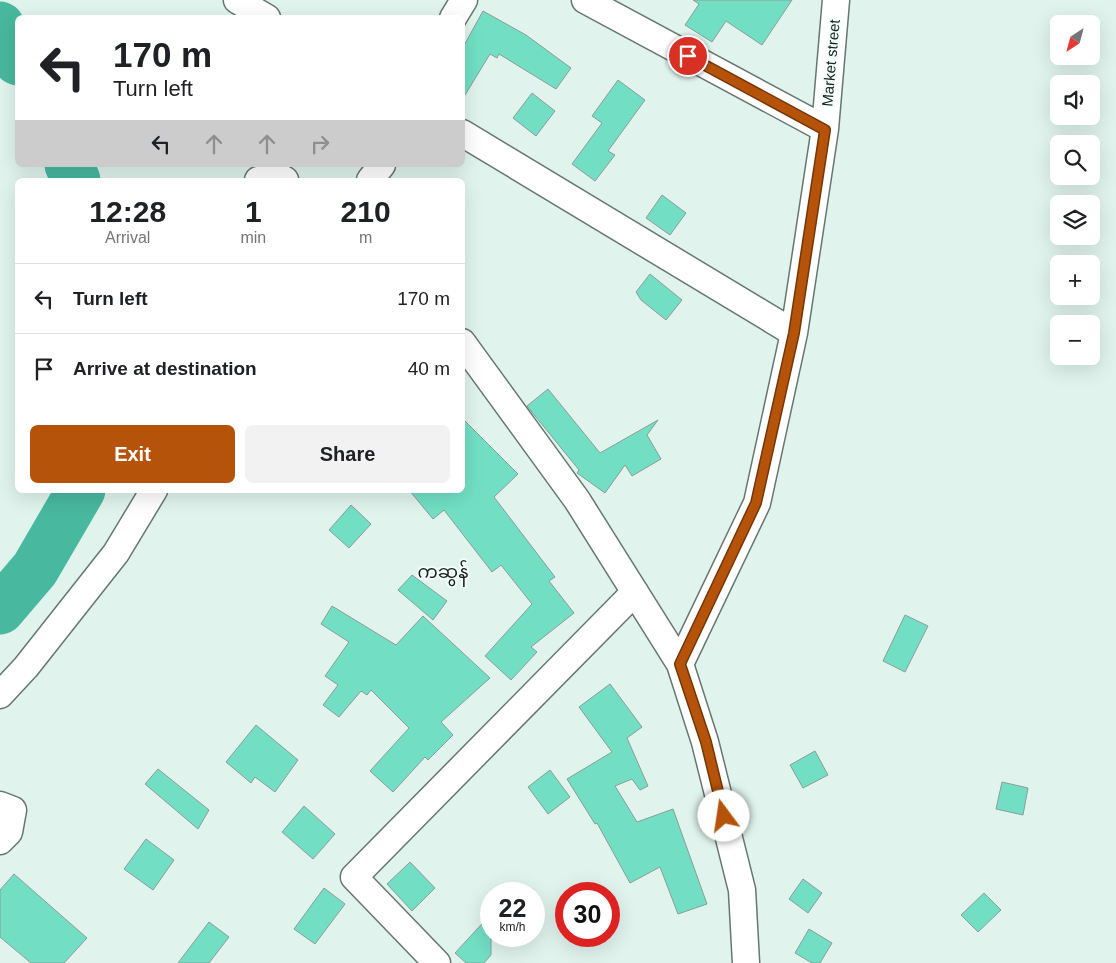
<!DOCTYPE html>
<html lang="en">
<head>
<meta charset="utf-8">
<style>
	body { margin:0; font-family:Arial,"Noto Sans Myanmar",sans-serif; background:#f2f2f2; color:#202124; height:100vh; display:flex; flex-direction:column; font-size:19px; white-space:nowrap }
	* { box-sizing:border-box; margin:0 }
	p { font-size:16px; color:#757577 }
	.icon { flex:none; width:28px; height:28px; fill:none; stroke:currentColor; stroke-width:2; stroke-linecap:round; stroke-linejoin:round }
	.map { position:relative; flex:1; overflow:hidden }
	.side { position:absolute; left:15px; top:178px; width:450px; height:315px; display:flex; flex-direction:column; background:#fff; border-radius:8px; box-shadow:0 5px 20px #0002 }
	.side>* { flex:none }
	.hud { position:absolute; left:15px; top:15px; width:450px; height:152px; border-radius:8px; box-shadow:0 5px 20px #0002; background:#fff; color:#202124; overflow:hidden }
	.needle { width:32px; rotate:216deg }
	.controls { position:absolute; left:1050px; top:15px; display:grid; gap:10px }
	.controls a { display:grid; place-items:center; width:50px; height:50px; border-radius:8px; background:#fff; box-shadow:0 5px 20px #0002; font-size:25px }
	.speed { position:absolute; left:480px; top:882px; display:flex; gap:10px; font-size:25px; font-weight:700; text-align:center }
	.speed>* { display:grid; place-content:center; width:65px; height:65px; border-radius:50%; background:#fff; box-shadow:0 5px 20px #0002; line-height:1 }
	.speed small { font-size:12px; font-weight:400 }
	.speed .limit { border:8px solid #d22; background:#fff; color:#111 }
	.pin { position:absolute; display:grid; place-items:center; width:42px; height:42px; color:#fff; margin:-21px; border:2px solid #fff; border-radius:50%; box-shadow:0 1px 5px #0007 }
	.me { position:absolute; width:55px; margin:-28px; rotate:346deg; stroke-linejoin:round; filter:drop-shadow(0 0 4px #0008) }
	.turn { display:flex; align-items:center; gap:18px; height:105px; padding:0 15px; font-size:22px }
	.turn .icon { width:65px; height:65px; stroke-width:2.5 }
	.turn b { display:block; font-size:35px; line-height:42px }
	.lanes { display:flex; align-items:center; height:48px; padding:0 15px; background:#0003; justify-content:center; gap:25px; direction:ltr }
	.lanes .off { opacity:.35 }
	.eta { display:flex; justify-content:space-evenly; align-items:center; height:85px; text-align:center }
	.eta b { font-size:30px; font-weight:800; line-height:35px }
	.cta { display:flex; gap:10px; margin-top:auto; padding:10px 15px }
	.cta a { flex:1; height:58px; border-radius:8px; background:#b45309; color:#fff; font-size:20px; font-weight:800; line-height:58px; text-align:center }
	.cta a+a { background:#f2f2f2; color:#202124 }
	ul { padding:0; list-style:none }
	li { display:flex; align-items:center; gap:15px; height:70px; padding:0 15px; border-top:1px solid #e0e0e0 }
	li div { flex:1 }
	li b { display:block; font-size:19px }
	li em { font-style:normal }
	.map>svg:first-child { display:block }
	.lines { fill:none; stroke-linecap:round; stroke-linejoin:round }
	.river { stroke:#48b89f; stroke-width:49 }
	.building { fill:#72dfc5; stroke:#8b9d97 }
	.street-casing { stroke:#667772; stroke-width:29 }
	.street { stroke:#fff; stroke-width:26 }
	.route-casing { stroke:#753606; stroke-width:12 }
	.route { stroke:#b45309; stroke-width:9 }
	.labels { text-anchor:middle; stroke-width:4; stroke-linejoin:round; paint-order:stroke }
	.street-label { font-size:15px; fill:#181f1d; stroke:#f3fffb }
	.quarter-label { font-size:18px; fill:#181f1d; stroke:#f3fffb }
</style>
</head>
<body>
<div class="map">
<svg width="1116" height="963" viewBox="0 0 1116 963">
	<rect width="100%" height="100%" fill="#e0f3ed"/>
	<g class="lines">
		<!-- river -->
		<path class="river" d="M0,26L18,61
			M69,165L76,180
			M0,610L35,569L81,490"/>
	</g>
	<!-- building -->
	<path class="building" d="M693,0H792L762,45L726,21L712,42L685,25L699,4Z
		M483,11L526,35L571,68L556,89L499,54L497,58L490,54L462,100V49Z
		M618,80L645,100L608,151L615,155L595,181L572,164L602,123L592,116Z
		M532,93L555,111L536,136L513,118Z
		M662,195L686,213L670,235L646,218Z
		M650,274L682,300L666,320L641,300L636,292Z
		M548,389L600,453L658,420L647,435L661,459L632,476L625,465L605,493L577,473L579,470L527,406Z
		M462,418L518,474L494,497L555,577L549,581L574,613L531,647L537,652L511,680L485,656L532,604L501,565L492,572L444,510L433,519L409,490H462Z
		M351,505L371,524L349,548L329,530Z
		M412,575L447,601L433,620L398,590Z
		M332,606L396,645L423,616L490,678L441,722L453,735L428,760L425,757L393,792L370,771L409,728L371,690L367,695L361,691L339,717L323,705L338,685L325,676L349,642L321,624Z
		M905,615L928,626L905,672L883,661Z
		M610,684L642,727L627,738L648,786L640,790L632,779L615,786L637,822L673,809L707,904L678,914L660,867L630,883L597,823L595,824L567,779L612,752L579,707Z
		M256,725L298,760L275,792L255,777L251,783L226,762Z
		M815,751L828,775L803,788L790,765Z
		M158,769L209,810L198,829L145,784Z
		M550,770L570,797L548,814L528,787Z
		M1002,782L1028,788L1023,815L996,809Z
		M304,806L335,834L313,859L282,832Z
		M146,839L174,860L153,890L124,869Z
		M410,862L435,888L412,911L387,884Z
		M14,874L87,938L64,963H31L0,937V890Z
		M803,879L822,893L808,913L789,899Z
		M324,888L345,904L315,944L294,929Z
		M984,893L1001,910L978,932L961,915Z
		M491,914V955L484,963H466L455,953Z
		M209,922L229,937L209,963H178Z
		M809,929L832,943L820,963H812L795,953Z"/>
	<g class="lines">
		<defs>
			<path id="street" d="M237,0L267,18
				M585,0L825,129
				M453,18L464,0
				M462,133L794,333
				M258,180L280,177L285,180
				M370,180L382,165
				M462,342L577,500L680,664
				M0,695L26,667L116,553L154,490
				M0,805L13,810L9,832L0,841
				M437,963L354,877L635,592
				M746,963L742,890L705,742L680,664L757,503L794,333L825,129L836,0"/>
		</defs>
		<!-- street casing -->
		<use href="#street" class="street-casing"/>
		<!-- street -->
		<use href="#street" class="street"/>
	</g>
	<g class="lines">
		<defs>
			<path id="route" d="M688,56L825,130L794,333L756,503L680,664L706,742L724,816"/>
		</defs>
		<!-- route casing -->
		<use href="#route" class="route-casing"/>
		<!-- route -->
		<use href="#route" class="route"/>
	</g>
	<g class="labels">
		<!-- street labels -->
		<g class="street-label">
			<text transform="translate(831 63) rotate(-85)" y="5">Market street</text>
		</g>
		<!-- quarter labels -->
		<g class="quarter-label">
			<text x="443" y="578">ကဆွန်</text>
		</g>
	</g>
</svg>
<div class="controls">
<a><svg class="needle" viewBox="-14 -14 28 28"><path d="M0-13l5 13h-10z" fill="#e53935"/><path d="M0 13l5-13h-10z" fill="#757577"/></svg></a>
<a><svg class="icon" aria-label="sound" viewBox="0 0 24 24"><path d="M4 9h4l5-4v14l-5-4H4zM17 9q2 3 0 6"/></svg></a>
<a><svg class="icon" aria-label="search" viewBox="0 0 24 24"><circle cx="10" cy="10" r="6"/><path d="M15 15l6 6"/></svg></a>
<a><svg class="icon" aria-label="layers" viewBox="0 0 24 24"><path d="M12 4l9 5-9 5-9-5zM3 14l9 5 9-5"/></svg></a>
<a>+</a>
<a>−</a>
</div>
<div class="speed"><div>22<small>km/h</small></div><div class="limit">30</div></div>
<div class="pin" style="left:688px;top:56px;background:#d93025"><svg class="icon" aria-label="arrive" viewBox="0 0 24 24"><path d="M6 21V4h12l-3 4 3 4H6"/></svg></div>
<svg class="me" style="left:724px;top:816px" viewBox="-20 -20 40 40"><circle r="19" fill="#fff"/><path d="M0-13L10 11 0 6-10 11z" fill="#b45309"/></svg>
<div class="hud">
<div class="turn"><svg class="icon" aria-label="left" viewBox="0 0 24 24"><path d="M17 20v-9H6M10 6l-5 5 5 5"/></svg><div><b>170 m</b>Turn left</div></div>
<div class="lanes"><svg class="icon" aria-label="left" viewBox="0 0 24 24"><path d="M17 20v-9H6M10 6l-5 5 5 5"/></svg><svg class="icon off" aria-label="ahead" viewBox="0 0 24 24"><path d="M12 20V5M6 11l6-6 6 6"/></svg><svg class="icon off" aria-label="ahead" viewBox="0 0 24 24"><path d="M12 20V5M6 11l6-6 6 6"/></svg><svg class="icon off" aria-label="right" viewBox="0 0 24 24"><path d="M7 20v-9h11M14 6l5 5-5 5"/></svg></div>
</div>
<section class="side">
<div class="eta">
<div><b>12:28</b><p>Arrival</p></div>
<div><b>1</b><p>min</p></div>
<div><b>210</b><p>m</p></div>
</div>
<ul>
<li><svg class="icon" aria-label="left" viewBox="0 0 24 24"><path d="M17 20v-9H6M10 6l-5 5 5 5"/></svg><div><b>Turn left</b></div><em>170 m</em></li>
<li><svg class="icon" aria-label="arrive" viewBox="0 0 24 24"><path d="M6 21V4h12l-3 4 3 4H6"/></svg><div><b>Arrive at destination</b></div><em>40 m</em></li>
</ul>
<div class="cta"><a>Exit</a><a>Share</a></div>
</section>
</div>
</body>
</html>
